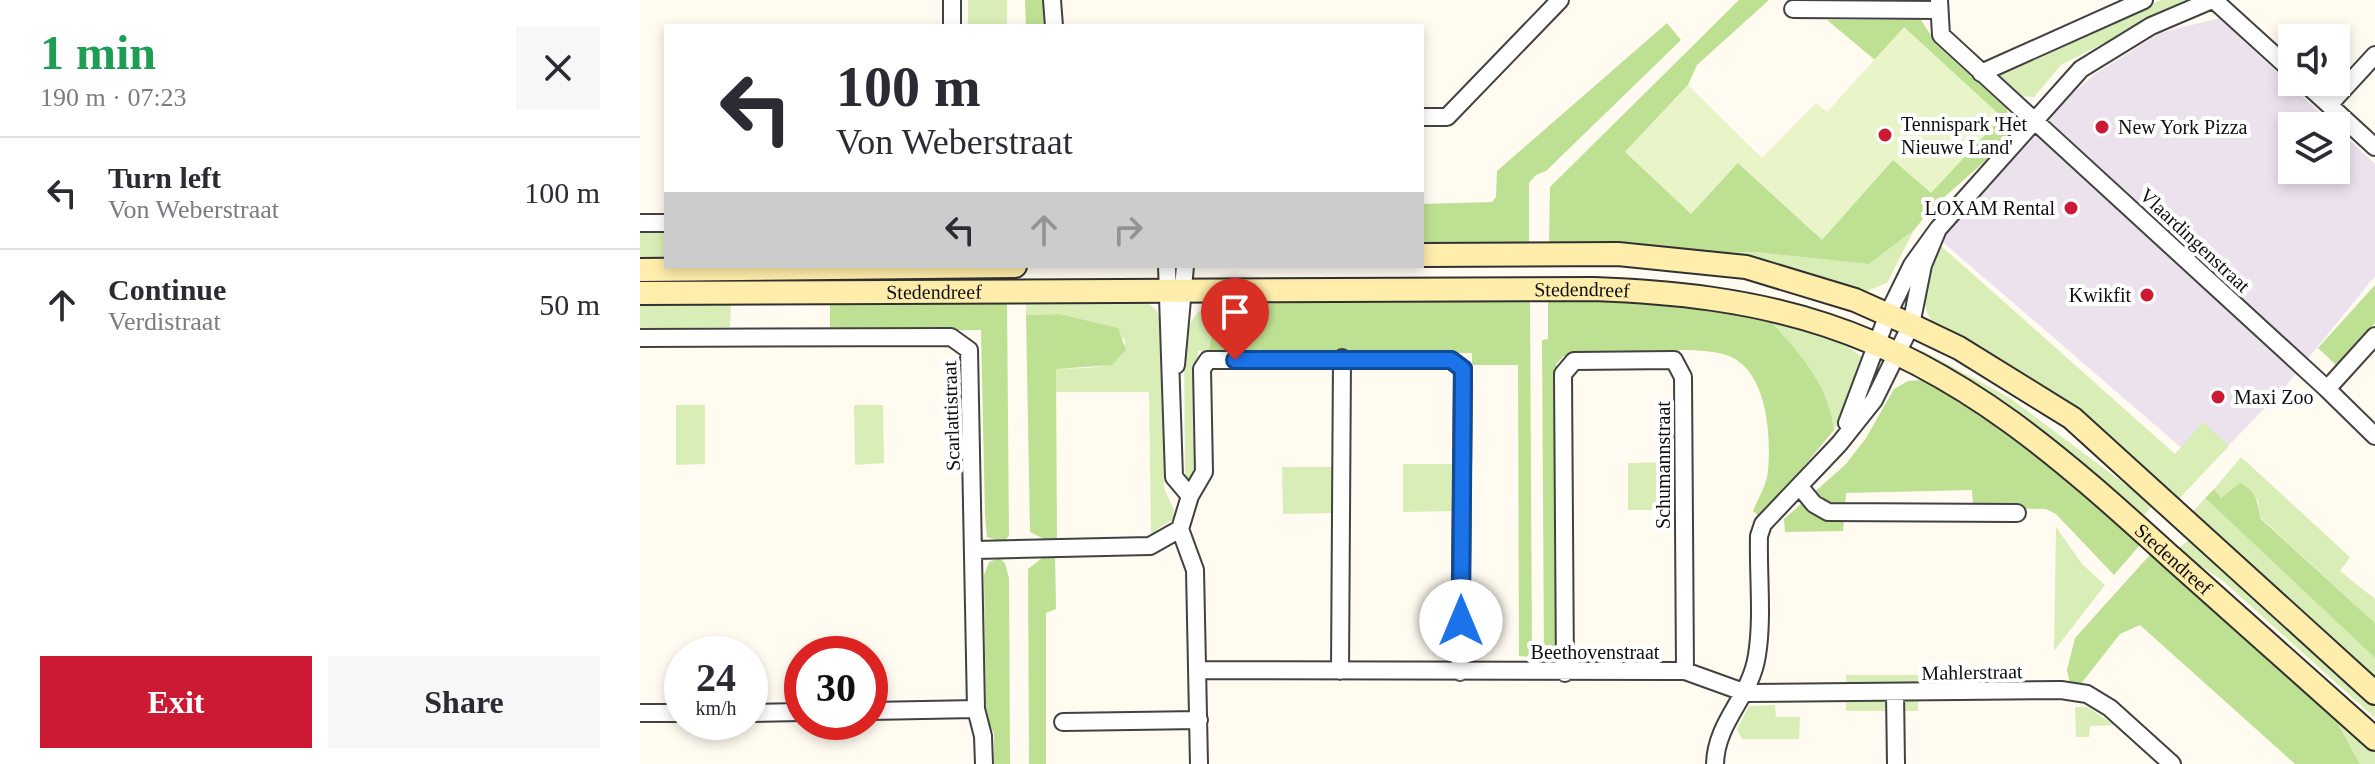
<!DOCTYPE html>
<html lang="en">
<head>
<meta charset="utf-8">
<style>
	body { margin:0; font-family:Georgia,serif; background:#f7f7f7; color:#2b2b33; height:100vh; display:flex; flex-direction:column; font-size:30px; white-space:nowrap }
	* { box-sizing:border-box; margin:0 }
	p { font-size:26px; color:#7c7c81 }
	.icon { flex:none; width:44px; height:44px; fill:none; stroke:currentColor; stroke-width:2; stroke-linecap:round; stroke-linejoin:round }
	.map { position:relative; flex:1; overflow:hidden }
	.side { display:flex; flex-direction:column; background:#fff; width:640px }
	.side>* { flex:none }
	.hud { position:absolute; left:24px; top:24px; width:760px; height:244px; border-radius:0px; box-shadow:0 4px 12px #0003; background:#fff; color:#2b2b33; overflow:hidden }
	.tools { position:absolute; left:1638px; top:24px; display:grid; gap:16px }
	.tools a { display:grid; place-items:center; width:72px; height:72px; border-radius:0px; background:#fff; box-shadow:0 4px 12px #0003; font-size:40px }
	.speed { position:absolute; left:24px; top:636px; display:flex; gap:16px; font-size:40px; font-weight:700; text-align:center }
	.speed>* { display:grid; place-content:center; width:104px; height:104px; border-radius:50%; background:#fff; box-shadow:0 4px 12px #0003; line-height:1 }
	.speed small { font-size:20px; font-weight:400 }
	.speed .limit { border:12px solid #d22; background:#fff; color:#111 }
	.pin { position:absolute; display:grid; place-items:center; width:68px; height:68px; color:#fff; margin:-82px -34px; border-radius:50% 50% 50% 0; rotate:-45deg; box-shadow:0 0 8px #0007 }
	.pin .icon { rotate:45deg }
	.me { position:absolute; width:88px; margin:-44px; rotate:0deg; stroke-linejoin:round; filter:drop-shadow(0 0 6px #0008) }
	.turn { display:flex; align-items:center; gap:28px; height:168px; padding:0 40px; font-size:36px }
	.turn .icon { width:104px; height:104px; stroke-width:2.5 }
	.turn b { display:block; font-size:56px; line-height:68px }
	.lanes { display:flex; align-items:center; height:76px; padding:0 40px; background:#0003; justify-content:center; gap:40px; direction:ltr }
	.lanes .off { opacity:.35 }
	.round { display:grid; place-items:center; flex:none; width:84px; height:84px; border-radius:0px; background:#f7f7f7 }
	.headline { display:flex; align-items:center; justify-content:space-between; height:136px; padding:0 40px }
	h1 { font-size:48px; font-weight:700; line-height:60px; color:#1e9e55 }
	.button { display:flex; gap:16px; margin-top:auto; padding:16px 40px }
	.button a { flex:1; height:92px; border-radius:0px; background:#cc1934; color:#fff; font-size:32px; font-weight:700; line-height:92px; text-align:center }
	.button a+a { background:#f7f7f7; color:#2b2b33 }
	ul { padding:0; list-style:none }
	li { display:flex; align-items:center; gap:24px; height:112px; padding:0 40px; border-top:2px solid #e1e1e2 }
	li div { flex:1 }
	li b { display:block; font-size:30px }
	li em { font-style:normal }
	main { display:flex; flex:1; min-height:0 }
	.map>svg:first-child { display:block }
	.industrial { fill:#ece2ee }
	.green { fill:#d8eeb6 }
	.forest { fill:#bee093 }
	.pitch { fill:#e9f4c8 }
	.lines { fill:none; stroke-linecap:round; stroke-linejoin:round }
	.minor-casing { stroke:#424242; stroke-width:20 }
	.secondary-casing { stroke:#313131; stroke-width:26 }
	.minor { stroke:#fff; stroke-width:16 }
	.secondary { stroke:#ffedab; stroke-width:22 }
	.route-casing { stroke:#114b97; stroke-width:20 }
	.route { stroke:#1a73e8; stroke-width:14 }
	.poi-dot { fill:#cc1934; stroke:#fff; stroke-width:3 }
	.labels { text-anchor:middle; stroke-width:8; stroke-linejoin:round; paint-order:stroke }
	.poi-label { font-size:20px; fill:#0f0f0f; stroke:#fff; text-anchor:start }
	.street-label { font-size:20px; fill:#0f0f0f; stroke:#fff }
</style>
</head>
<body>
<main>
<section class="side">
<div class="headline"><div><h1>1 min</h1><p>190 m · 07:23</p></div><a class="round"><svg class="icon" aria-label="close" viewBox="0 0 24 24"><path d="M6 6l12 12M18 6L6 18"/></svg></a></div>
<ul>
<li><svg class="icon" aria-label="left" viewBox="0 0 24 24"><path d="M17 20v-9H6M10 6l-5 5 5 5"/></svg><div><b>Turn left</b><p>Von Weberstraat</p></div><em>100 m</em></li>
<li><svg class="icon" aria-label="ahead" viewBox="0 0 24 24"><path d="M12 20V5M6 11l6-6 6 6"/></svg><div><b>Continue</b><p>Verdistraat</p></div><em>50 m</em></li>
</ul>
<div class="button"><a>Exit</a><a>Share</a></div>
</section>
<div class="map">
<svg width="1735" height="764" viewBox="0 0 1735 764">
	<rect width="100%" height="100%" fill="#fffbf0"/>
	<!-- industrial -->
	<path class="industrial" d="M1579,18L1694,126H1652V170H1696V128L1735,164V276L1645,387L1566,469L1299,239L1383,137L1455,74L1520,33Z"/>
	<!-- green -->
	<path class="green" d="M328,0H367V26H328Z
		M1521,0H1548L1421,65L1394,97L1377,96L1353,75Z
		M0,229H26V260H0Z
		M1274,230L1247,283L1219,294L1059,252H1115L1229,264Z
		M1300,245L1535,454L1563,422L1589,446L1535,503L1296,327C1274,301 1289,273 1300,245Z
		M651,298C628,305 591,312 574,332C571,336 570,346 568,351H558L560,479L551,482L545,479L544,338C560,286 605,299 651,298Z
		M386,299H503L516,310L523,327L524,488L534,510L533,519L511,534L509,392H416V369C440,367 488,374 485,339L419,314L386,315Z
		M0,302H91L90,327L0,329Z
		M1126,316L1195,338L1221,356C1227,383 1209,408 1194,430C1189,383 1157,350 1126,316Z
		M1283,351L1370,398L1513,505L1501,519L1417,442L1365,406L1280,357Z
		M36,405H65V464L36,465Z
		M214,405H243L244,463L215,465Z
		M1601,457L1710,557L1700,571L1735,599V623L1620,517L1618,501L1600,484L1581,498L1574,489Z
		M1035,462L1036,510H988V463Z
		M763,464H814L813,511L763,512Z
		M642,467H694V513L643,514Z
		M1565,498L1735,658V684L1550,515Z
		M1416,527L1442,564L1465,585L1414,651Z
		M1550,539L1735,705V718L1583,581L1537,550Z
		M1206,675H1278V711H1206Z
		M1687,704L1735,748V764H1720Z
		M1135,705L1136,717H1160L1159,739H1102L1097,729L1109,706Z
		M1435,707H1447L1475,725L1450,726L1449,737H1436Z"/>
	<!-- forest -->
	<path class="forest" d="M385,0H405V26H386Z
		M1099,0H1129L1057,65L1048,85L985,152L1098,163L1182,239L1253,159L1265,28L1235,60L1187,20H1281L1298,46L1367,109L1371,138L1292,208L1274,230L1229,264L1115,252H1059L992,242L909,243L910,187Z
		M1027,23L1041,40L906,171L896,175L889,183V245H782V204L852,202L856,197L857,171Z
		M1735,285V323L1696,365L1678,348Z
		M651,298H890L892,657L879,656L878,365H832V353L568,351C570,346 571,336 574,332C591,312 628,305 651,298Z
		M908,298H1015L1126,316C1157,350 1189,383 1194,430L1121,518L1113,511C1118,499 1127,484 1128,471C1131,436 1128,372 1089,356C1058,343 961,355 924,356L916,364V653H904L902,340L908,339Z
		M367,299L369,536L363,542L347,537L345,516L341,330L199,331L190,328V302Z
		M419,314L478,328L486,350L472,365L416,369L417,539H404L390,532L386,315Z
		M1281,380L1344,410L1505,539L1474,575L1416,514L1406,509L1333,508L1332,490L1206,493L1203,531L1145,532L1144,519L1206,464L1226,438L1254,389L1268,381Z
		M1600,483C1616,491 1618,502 1620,518L1735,623V658L1565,498L1574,489L1581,498Z
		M1516,548L1687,704L1720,764H1655L1500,625L1480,634L1440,685L1430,684L1427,670L1435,638Z
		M406,555H415L416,609L406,613V764H389L388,569Z
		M359,558L365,563L369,578L370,764H354V733L346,718L344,575L349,562Z"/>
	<!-- pitch -->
	<path class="pitch" d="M1264,27L1362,117L1291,193L1253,160L1182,240L1098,163L1051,214L985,152L1048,85L1122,158L1176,103L1187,112Z"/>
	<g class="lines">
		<defs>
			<path id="minor" d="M312,0V26
				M412,0L414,26
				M1299,0L1301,35L1687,389
				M1574,0L1652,71
				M1153,9L1299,10
				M1341,73L1504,0
				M1664,82L1735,147
				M1689,105L1735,55
				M782,117H807L920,0
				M0,223H26
				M527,266L534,477L550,496L540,529L555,570L559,764
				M1735,336L1687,389L1735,436
				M0,338L311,337L329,350L336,709L343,736L344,764
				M536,365L545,266
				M1207,423L1248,314L1272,265L1298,229L1441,69L1511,26L1572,0
				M1160,487L1174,504L1188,512L1377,513
				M550,496L564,472L562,369L568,360H811L823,369L820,672
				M335,550L510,546L540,529
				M560,670L1045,671L1106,693L1421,690L1447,694L1470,708L1532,764
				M700,671L702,358
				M925,673L923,374L934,361L1034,360L1043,377L1045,671
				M1255,693L1256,764
				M230,711L336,709
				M0,713H42
				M110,713L162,712
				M423,722L559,720
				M1075,764C1076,721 1111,697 1117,655C1123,618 1118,575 1119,536L1123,524L1199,444L1234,400L1271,325L1283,265L1298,229"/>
			<g id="secondary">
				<path d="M782,255L978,254L1106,267L1215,300L1271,325L1319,348L1432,418L1735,693"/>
				<path d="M0,270L375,266"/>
				<path id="s1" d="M0,293L954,289C1034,292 1110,300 1186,325C1326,371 1425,461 1531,557C1599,618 1667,678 1735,739"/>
			</g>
		</defs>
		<!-- minor casing -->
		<use href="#minor" class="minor-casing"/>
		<!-- secondary casing -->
		<use href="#secondary" class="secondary-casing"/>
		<!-- minor -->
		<use href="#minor" class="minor"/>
		<!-- secondary -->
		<use href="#secondary" class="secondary"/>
	</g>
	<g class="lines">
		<defs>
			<path id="route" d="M595,360H811L823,369L821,621"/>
		</defs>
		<!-- route casing -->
		<use href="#route" class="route-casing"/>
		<!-- route -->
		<use href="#route" class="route"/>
	</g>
	<!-- markers -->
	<g class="poi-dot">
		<circle cx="1462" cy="127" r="8"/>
		<circle cx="1245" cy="135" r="8"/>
		<circle cx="1431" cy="208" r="8"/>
		<circle cx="1507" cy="295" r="8"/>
		<circle cx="1578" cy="397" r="8"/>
	</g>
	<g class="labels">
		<!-- poi labels -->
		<g class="poi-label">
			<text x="1261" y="131">Tennispark 'Het<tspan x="1261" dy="23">Nieuwe Land'</tspan></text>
			<text x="1478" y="134">New York Pizza</text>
			<text x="1415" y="215" text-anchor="end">LOXAM Rental</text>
			<text x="1491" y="302" text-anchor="end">Kwikfit</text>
			<text x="1594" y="404">Maxi Zoo</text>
		</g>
		<!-- street labels -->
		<g class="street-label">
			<text transform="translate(1555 240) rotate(43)" y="7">Vlaardingenstraat</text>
			<text dy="7" stroke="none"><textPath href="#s1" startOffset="942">Stedendreef</textPath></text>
			<text dy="7" stroke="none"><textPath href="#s1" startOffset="294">Stedendreef</textPath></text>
			<text transform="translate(311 416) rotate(-92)" y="7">Scarlattistraat</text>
			<text transform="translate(1023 465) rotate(-90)" y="7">Schumannstraat</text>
			<text dy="7" stroke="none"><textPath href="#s1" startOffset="1612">Stedendreef</textPath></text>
			<text x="955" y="659">Beethovenstraat</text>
			<text transform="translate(1332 672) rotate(-1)" y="7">Mahlerstraat</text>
		</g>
	</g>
</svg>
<div class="tools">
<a><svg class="icon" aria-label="sound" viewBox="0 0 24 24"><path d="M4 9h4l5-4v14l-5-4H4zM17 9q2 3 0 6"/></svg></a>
<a><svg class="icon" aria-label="layers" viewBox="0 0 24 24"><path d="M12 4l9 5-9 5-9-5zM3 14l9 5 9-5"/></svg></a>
</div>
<div class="speed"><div>24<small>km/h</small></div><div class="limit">30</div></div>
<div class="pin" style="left:595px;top:360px;background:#d93025"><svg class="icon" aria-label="arrive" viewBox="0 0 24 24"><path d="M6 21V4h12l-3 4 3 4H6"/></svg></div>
<svg class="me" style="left:821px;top:621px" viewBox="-20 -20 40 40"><circle r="19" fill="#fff"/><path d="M0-13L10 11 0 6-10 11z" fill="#1a73e8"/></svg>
<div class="hud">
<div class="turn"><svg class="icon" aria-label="left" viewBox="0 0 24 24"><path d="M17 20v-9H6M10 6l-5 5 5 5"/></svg><div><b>100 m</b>Von Weberstraat</div></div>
<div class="lanes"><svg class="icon" aria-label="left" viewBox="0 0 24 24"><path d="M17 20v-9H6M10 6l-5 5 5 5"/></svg><svg class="icon off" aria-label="ahead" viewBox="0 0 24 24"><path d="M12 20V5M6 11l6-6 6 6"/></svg><svg class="icon off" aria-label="right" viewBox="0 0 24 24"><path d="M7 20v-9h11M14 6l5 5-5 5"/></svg></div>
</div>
</div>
</main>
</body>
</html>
